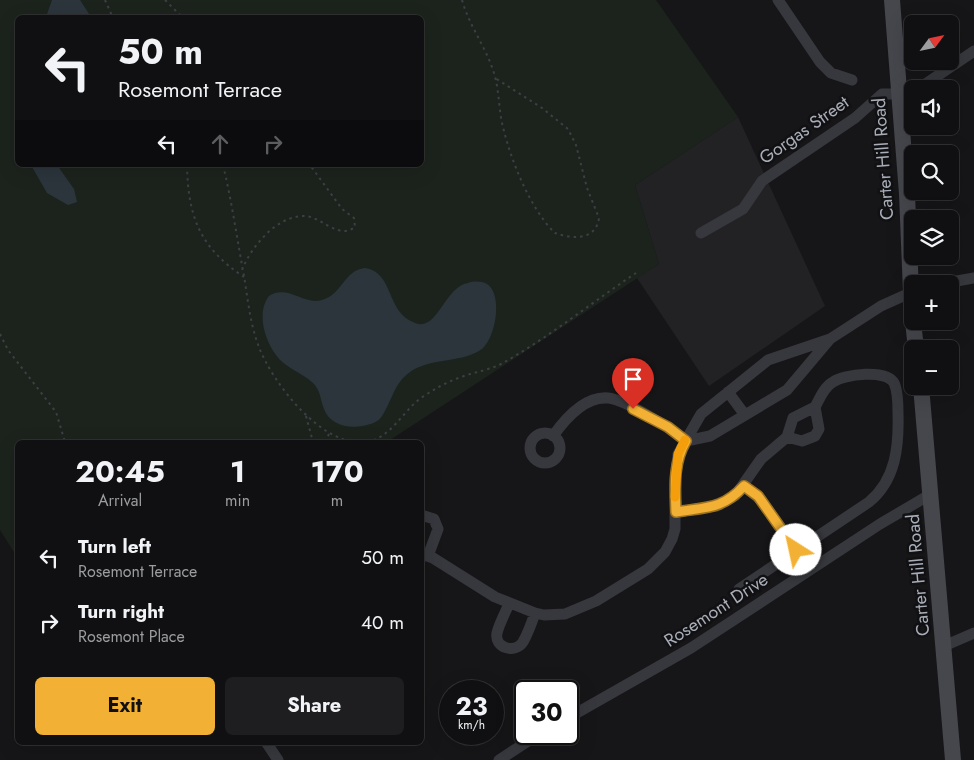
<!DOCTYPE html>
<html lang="en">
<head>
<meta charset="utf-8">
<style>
	body { margin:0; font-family:Jost,sans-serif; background:#1e1e20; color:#f1f3f6; height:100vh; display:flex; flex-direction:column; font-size:19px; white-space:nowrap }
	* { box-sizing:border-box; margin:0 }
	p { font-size:16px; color:#9c9d9f }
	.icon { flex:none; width:28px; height:28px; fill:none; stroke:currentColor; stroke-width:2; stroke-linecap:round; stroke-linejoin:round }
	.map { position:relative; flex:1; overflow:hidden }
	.panel { position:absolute; left:15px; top:440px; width:409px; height:305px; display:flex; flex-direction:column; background:#101012; border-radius:8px; box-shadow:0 5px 20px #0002,0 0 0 1px #303032 }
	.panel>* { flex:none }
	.guide { position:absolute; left:15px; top:15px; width:409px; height:152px; border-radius:8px; box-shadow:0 5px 20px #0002,0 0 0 1px #303032; background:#101012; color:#f1f3f6; overflow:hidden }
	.needle { width:32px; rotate:57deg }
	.tools { position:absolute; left:904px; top:15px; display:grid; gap:10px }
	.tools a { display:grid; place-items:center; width:55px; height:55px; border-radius:8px; background:#101012; box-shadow:0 5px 20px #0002,0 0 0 1px #303032; font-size:25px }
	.speed { position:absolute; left:439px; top:680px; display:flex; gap:10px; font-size:25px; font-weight:700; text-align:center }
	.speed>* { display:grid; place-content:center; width:65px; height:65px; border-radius:50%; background:#101012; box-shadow:0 5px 20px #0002,0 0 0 1px #303032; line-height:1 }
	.speed small { font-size:12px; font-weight:400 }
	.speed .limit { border:2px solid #111; border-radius:8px; background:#fff; color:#111 }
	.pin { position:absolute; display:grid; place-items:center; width:42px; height:42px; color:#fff; margin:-51px -21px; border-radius:50% 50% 50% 0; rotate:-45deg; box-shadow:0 0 5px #0007 }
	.pin .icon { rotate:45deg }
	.me { position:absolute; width:55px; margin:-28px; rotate:325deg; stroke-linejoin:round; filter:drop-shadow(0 0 4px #0008) }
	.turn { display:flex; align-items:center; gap:18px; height:105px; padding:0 20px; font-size:22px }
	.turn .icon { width:65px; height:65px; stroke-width:2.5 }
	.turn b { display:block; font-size:35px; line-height:42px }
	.lanes { display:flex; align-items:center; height:48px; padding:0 20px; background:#0003; justify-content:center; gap:25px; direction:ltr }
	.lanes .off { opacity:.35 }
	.eta { display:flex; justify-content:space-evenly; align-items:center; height:85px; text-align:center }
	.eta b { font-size:30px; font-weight:700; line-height:35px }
	.cta { display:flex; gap:10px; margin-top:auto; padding:10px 20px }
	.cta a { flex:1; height:58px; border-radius:8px; background:#f2b134; color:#111; font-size:20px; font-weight:700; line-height:58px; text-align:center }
	.cta a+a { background:#1e1e20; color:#f1f3f6 }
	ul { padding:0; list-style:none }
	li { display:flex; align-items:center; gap:15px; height:65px; padding:0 20px }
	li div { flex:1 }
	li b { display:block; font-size:19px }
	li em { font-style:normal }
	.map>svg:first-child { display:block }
	.built { fill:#222225 }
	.green { fill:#1c231d; fill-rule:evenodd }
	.water { fill:#2c353c }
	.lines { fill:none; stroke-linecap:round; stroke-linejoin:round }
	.path { stroke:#3d3f44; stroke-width:2; stroke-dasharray:2.5 4; stroke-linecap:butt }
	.minor { stroke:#37383d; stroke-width:11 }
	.secondary { stroke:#45474d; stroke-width:16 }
	.route-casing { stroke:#9d7322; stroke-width:12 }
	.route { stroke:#f2b134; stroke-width:9 }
	.slow { stroke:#f59e0b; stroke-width:9 }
	.labels { text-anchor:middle; stroke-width:5; stroke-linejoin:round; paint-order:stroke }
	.street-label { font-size:18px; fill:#a8adb8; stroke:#111113 }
</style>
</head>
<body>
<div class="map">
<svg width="974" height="760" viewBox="0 0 974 760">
	<rect width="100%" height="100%" fill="#161618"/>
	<!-- built -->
	<path class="built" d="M738,117L825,306L709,386L637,278L659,264L635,185Z"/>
	<!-- green -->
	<path class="green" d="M0,0H656L738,117L635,185L659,264L387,442H18L17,557L0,530ZM18,18H421V165H18Z"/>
	<!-- water -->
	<path class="water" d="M52,0H80L91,17H46Z
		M31,165H57L74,189L77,202L68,205L47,193Z
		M365,268C395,273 385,312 415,323C438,332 444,287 468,283C474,281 481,281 487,284C504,295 495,343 479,351C458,363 430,358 410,372C394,383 392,401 382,416C379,422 369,425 362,426C348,429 329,424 324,409C320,399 321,390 312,382C301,372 285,368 276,355C265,340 256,313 269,296C288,284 304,306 322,300C342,295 344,270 365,268Z"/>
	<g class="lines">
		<!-- path -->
		<path class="path" d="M105,0L113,18
			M165,0L183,18
			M462,0C469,25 485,46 493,70C500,90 498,111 504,131C512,163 531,210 555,233C571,239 596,241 599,218L587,188L576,145L568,129L542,108L495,78
			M187,165C188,217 200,248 244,277
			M223,165C232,202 237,239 244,276C248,300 250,324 259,347C272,382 322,448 366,442C390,439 403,411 421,398C434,389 447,382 461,377C475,372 489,370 501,364C548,338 591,303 636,273
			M242,270C251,247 277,215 305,216C322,217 338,240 355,227L354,218L342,209L310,165
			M0,334L8,350L56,412L65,442
			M306,416L313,442
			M325,442L330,432"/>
		<!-- minor -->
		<path class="minor" d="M778,0L820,62L831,73L852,80
			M918,89L974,51
			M701,233L743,209L762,181L855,118L882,94H899L912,91
			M940,284L974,278
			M728,392L745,415
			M530 448a15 15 0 1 1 30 0a15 15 0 1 1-30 0Z
			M553,436C565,419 585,396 608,398C627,400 671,429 686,441L710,436L787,390L830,339L881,306L912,292
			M744,486L762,501L796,550
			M676,512L717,506L735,496L761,459L787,437L793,418L815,407
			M421,515L434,519L438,529L428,556
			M421,554L433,558L495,597L535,613L544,615L565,614L596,601L648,569L665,552L672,539L675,529V480L678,454L701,414L768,360L830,339
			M739,589L869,502C896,480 899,446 898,413C898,404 898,391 894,383C887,369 844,374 833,382C824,387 820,398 815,407L819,429L815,436L802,441L787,437
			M509,604C505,613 499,624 497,633C494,648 515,654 523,642C528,633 532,622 535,613
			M944,646L974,633
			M568,718L691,648L880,524L931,494
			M266,742L278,760
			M499,760L539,734"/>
		<!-- secondary -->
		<path class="secondary" d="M892,0L907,194L912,316
			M913,321L916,349
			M921,386L953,760"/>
	</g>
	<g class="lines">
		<defs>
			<path id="route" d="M633,409L668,427L686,441C673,463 675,487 676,512C705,507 722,510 744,486L758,496L796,550"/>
		</defs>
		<!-- route casing -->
		<use href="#route" class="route-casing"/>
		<!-- route -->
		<use href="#route" class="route"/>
		<!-- slow -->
		<path class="slow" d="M675,497L678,454L685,440"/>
	</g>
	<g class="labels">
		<!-- street labels -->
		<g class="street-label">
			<text transform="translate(804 130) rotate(-35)" y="6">Gorgas Street</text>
			<text transform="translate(883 159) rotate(-94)" y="6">Carter Hill Road</text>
			<text transform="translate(918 575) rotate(-95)" y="6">Carter Hill Road</text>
			<text transform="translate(716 610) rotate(-33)" y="6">Rosemont Drive</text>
		</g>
	</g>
</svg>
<div class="tools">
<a><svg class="needle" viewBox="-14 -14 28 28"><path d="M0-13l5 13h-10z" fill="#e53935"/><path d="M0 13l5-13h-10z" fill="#9c9d9f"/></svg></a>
<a><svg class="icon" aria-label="sound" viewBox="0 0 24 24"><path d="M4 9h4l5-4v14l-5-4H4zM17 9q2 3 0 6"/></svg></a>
<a><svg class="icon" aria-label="search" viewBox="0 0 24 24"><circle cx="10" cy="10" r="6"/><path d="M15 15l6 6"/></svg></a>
<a><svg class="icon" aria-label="layers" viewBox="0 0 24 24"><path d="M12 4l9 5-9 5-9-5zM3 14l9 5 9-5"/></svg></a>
<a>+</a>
<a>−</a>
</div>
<div class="speed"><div>23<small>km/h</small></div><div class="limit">30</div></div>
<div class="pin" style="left:633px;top:409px;background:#d93025"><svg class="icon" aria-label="arrive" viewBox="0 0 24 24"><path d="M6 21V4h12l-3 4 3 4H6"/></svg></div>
<svg class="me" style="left:796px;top:550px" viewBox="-20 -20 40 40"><circle r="19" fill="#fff"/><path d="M0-13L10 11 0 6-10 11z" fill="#f2b134"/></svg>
<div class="guide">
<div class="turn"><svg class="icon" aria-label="left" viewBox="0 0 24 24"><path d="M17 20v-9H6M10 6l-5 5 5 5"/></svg><div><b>50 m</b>Rosemont Terrace</div></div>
<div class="lanes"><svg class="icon" aria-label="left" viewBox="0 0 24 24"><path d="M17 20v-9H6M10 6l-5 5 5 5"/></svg><svg class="icon off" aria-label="ahead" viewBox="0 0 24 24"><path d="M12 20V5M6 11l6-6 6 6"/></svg><svg class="icon off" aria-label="right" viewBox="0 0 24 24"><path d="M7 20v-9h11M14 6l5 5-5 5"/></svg></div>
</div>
<section class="panel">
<div class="eta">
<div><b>20:45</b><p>Arrival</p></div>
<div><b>1</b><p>min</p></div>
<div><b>170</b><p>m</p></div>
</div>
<ul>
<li><svg class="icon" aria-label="left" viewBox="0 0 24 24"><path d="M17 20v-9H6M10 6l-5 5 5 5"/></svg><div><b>Turn left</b><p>Rosemont Terrace</p></div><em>50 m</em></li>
<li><svg class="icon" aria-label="right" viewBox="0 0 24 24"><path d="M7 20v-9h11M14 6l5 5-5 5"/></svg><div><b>Turn right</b><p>Rosemont Place</p></div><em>40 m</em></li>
</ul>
<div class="cta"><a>Exit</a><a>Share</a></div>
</section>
</div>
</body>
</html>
